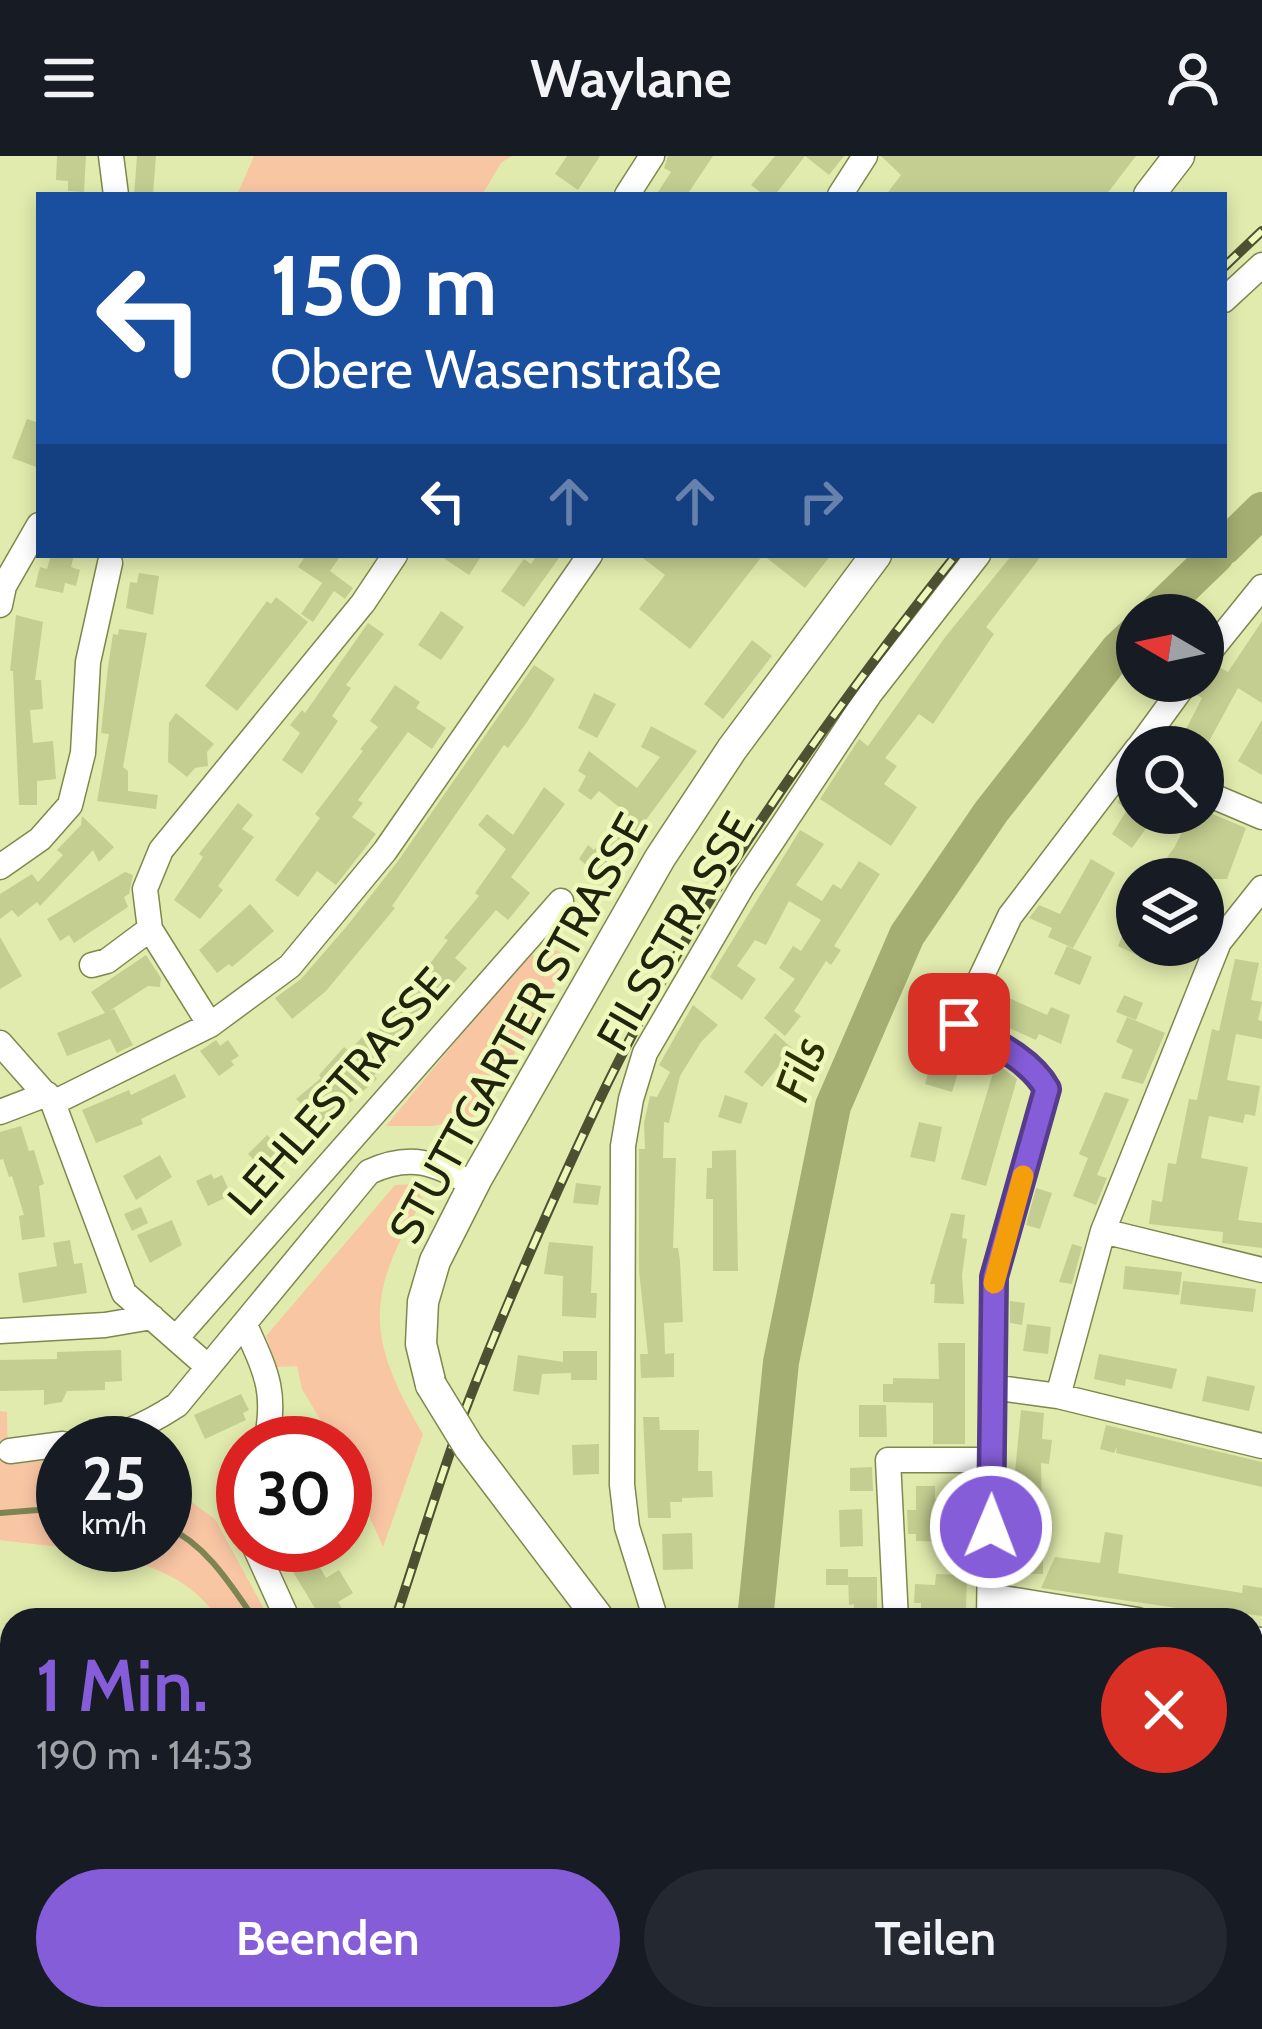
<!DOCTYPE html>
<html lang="de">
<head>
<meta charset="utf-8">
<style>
	body { margin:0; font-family:Cabin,sans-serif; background:#242831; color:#f1f3f6; height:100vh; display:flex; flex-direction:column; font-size:45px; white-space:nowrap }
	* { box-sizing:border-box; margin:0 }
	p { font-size:39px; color:#9ea1a6 }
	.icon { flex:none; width:66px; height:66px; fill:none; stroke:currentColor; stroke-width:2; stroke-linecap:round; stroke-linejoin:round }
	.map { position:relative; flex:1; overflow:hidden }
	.sheet { position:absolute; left:0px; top:1452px; width:1263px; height:423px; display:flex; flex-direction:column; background:#171b24; border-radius:36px 36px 0 0; box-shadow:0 6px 18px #0003 }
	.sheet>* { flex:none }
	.hud { position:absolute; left:36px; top:36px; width:1191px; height:366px; border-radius:0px; box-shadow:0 6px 18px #0003; background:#1a4fa0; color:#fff; overflow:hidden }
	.needle { width:78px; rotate:279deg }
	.buttons { position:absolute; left:1116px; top:438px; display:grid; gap:24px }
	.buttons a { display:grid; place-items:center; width:108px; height:108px; border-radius:50%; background:#171b24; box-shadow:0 6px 18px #0003; font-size:60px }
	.speed { position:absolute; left:36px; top:1260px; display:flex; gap:24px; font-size:60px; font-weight:700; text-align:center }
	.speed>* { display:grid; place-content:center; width:156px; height:156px; border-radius:50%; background:#171b24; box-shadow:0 6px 18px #0003; line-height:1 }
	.speed small { font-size:30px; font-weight:400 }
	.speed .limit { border:18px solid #d22; background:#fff; color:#111 }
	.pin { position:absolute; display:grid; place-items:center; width:102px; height:102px; color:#fff; margin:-51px; border-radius:24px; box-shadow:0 6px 18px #0006 }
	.me { position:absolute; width:132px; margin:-66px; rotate:1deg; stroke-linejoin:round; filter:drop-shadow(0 0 9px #0008) }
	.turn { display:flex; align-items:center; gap:42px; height:252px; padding:0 36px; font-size:54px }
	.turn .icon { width:156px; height:156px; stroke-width:2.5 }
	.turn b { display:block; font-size:84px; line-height:102px }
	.lanes { display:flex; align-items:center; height:114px; padding:0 36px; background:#0003; justify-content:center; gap:60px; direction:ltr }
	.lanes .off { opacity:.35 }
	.round { display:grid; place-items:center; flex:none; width:126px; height:126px; border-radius:63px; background:#242831 }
	.overview { display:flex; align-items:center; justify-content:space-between; height:204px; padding:0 36px }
	h1 { font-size:72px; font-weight:600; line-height:90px; color:#855dd8 }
	.action { display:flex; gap:24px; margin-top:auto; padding:24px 36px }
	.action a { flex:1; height:138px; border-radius:72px; background:#855dd8; color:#fff; font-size:48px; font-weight:600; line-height:138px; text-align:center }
	.action a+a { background:#242831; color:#f1f3f6 }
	header { display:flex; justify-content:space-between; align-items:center; height:156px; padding:0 36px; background:#171b24; font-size:54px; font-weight:600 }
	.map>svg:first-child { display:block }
	.green { fill:#f9c6a4 }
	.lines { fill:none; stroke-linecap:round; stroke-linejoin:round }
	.stream { stroke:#7d8553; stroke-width:6 }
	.river { stroke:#a5ae72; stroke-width:36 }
	.building { fill:#c4ce90 }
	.minor-casing { stroke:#7f874d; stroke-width:27 }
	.major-casing { stroke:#7f874d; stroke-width:33 }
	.minor { stroke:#fff; stroke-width:24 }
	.major { stroke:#fff; stroke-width:30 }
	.rail-casing { stroke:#4d5131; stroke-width:10 }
	.rail { stroke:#eef8ba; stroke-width:6; stroke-dasharray:18; stroke-linecap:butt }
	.major-bridge-casing { stroke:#7f874d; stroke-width:33; stroke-linecap:butt }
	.major-bridge { stroke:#fff; stroke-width:30 }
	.route-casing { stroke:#563c8c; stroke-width:30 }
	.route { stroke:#855dd8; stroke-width:21 }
	.slow { stroke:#f59e0b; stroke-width:21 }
	.labels { text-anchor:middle; stroke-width:9; stroke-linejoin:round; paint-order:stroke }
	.street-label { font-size:45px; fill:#21240c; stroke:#eef8ba }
	.water-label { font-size:48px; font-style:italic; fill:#2d3101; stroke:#eef8ba }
</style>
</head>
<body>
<header><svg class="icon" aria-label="menu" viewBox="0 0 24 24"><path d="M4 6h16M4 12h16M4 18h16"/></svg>Waylane<svg class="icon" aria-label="person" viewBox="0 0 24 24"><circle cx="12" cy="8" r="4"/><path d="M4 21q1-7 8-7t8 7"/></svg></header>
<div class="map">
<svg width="1262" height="1873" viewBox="0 0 1262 1873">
	<rect width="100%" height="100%" fill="#e1ebad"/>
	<!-- green -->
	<path class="green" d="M254,0H512L501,7L482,39H237Z
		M556,794L571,802L499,923L471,963L433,970H386L529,796L543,806Z
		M413,1028L423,1044C365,1139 366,1182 423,1278L383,1391L345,1305V1287H334L302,1233L297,1210L277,1211L266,1180L395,1029Z
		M0,1255L7,1256L8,1306L63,1305V1389H165V1327L215,1363L270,1464H219C176,1395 73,1394 0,1384Z"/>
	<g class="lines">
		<!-- stream -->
		<path class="stream" d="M0,1357L63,1352
			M165,1370C206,1388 231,1429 255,1464
			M587,1863L595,1873"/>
		<!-- river -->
		<path class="river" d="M1224,391L1262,354
			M1154,459L1216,399
			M755,1464L781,1206L833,950L907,779L991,656L1118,494L1137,476
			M863,1863L867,1873"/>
	</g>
	<!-- building -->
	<path class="building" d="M57,0H86L84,36L68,35V25L56,24Z
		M137,0H156L153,39H134Z
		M567,0H600L578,34L555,18Z
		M668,0H713L687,39H656L671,16L664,12Z
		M775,0H844L829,19L805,0L775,39H764L751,29Z
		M881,0H1136L1106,39H886L901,19Z
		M27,263L39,267V312L12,302Z
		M51,399H74L71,411L80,414L76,430L65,427L63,437L35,431L40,411L47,413Z
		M306,399H341L330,415L353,432L345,443L334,435L313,466L301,458L322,427L298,411Z
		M439,399H482L469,419Z
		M537,399H561L524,451L501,435L524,403L531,408Z
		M639,399H763L690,493L639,453L665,419Z
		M763,399H831L805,432Z
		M1012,399H1042L986,471L994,478L933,568L919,558L885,602L897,610L884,628L917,651L891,690L820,643L859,583L868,590L946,480Z
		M139,417L159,420L153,459L126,452L130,426L137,427Z
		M276,441L308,466L237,555L205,530L267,445L271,448Z
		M441,455L464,471L441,504L418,489Z
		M16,459L43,466L35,524H41L43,553L30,554L33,587L53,585L56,623L37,625V649H19L13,515H10Z
		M1262,465V547L1238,532L1207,589L1210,591H1170L1163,586L1175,569L1185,575L1202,542L1197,539L1203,520L1219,511L1228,516Z
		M368,467L384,478L346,529L351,532L332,560L338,565L302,618L282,604L300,577L290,569L302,554L305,557Z
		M119,473L147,477L123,611L128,615V635L158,639L156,653L97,645L109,578L101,577L108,511L113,478L118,479Z
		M752,484L772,500L723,563L704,548Z
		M534,509L555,523L527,566L508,592L504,589L392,750L395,752L326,835L292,863L275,842L301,823L347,770L398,705Z
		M395,529L420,546L416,552L446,572L432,593L408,576L358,644L363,647L352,661L376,678L336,729L317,715L298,741L275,724L320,662L315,658L363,595L360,593L378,571L370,565Z
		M594,537L616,548L597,582L578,572Z
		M176,557L214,588L207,596L208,610L195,612L187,621L168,606L169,567Z
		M1262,564V619L1238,605Z
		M651,570L697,595L617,703L612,699L597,718L579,703L588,689L594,694L624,655L599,635L591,644L578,635L586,620L578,615L589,595L637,632L660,601L641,591Z
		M1131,628L1137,633V657H1157L1132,692L1112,678L1127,654L1117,646Z
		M544,631L565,648L511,721L530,737L508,764L496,754L455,802L467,812L419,868L413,864L383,894L390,901L374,919L377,923L323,970L296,943L321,922L319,919L344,891L349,895L365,878L370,883L400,853L397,851L448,784L444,782L479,740L475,737L506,693L478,669L487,658L513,679Z
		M238,647L253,659L242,673L254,681L218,730L223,734L200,763L174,744L203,701L199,698Z
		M1192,657H1210L1246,672L1227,723H1151L1174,692Z
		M82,660L114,691L99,706L93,694L40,750L37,746L18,761L12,754L0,763V738L32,718L38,726L63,699L57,694L81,669Z
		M800,674L824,688L796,729L822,745L833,728L841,733L859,705L880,718L834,790L841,794L831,809L826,805L794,855L801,860L785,880L764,862L795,823L779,812L793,790L801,795L821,764L789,745L766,789L755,784L737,810L756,823L742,844L710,821Z
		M1091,703L1115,717L1073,792L1048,781L1052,772L1029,762L1039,749L1060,758Z
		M125,716L133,719L129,738L124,741L128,751L74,787L69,779L60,785L47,763Z
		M250,748L274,775L232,811L229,808L217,817L199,794Z
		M1124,776L1137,779V799L1118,790Z
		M0,781L22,820L0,833Z
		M1067,790L1092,801L1080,829L1054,818Z
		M146,799L161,822L160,831L148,830L109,855L114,853L133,889L117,897L110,883L67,900L57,877L105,857L91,836Z
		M1235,803L1259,807L1251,844L1262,846L1258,864L1262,865V883L1236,878L1227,924L1260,930L1255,960L1245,958L1243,967L1209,960L1201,1002L1248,1011L1238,1064L1262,1067V1092L1222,1087L1223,1076L1149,1068L1152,1044L1162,1046L1168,1007L1176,1008L1189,943L1197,944L1212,873L1219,875Z
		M1000,838L1047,859L1051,851L1070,859L1061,888L1039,878L1036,884L989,863Z
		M1124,839L1143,847L1136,864L1116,856Z
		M693,849L718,869L701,886L680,920L669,967L664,966L663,1002H676L673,1092H678L680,1105L683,1166L664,1167L665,1198L674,1197V1221L641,1222L640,1198H648L639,1115V993H645L644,967L650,940L657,941L670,916L659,909Z
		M1127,861L1165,877L1143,928L1121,922L1133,894L1116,886Z
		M775,877L793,893L762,931L744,916Z
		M216,884L220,890L228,884L239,900L231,905L234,909L219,920L200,895Z
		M935,892L963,900L952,936L925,928Z
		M996,907L1017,923L986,1030L961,1023Z
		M175,918L186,941L141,963L143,968L96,987L82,954L129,934L131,939Z
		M1105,936L1129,943L1097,1019L1107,1022L1096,1049L1073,1040L1088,1002L1079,998Z
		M725,939L748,947L741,968L718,961Z
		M919,966L942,971L935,1006L910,1001Z
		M21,970L29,995L34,994L44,1028L39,1030L45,1081L22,1084L19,1060L24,1059L12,1020L9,1021L3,1003L0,1004V976Z
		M267,979L290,1002L270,1021L248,998Z
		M736,994L738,1115H713V1043H706L707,1012H712V995Z
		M160,999L172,1021L136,1044L123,1020Z
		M211,1018L214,1023L222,1019L231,1039L208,1050L196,1025Z
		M576,1027L601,1030L598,1049L573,1047Z
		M1036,1032L1052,1037L1040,1073L1026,1069Z
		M141,1051L148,1067L132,1075L124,1058Z
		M951,1057L965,1059L962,1082L967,1083L962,1119L964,1148L934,1147L935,1128H930Z
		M172,1064L182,1089L150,1107L137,1079Z
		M70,1084L74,1108L82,1107L87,1137L23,1147L18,1117L57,1110L53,1087Z
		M549,1086L593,1090L591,1137H597L596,1162L562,1160L563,1120L544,1118Z
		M1072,1088L1082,1091L1072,1128L1059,1126Z
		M1125,1110L1182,1116L1179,1139L1123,1133Z
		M1183,1125L1256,1133L1253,1156L1180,1148Z
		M1010,1145L1025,1147L1022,1169L1010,1167Z
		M1027,1168L1051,1171L1048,1198L1023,1195Z
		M938,1187H965V1288H933V1247L883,1246V1228H893V1222L939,1223Z
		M121,1194L122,1225L105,1226V1234L67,1235L62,1246L44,1249V1234L0,1235V1204L57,1203V1196Z
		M563,1195H597V1224H571V1217L542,1218L539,1239L513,1235L518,1199L563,1206Z
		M1099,1198L1177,1213L1172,1233L1126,1223L1125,1230L1094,1223Z
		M1207,1220L1255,1230L1249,1255L1202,1245Z
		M241,1238L249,1254L243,1257L246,1264L205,1283L194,1259Z
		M859,1249H886L887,1281H859Z
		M1021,1254L1044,1257L1042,1283L1052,1284L1049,1308L1041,1307L1042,1355L1027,1356V1389L1043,1390V1418L1010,1417V1316H1015Z
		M643,1261H659L660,1274H699L698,1315H712L713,1341L682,1342V1346H670L671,1362H648Z
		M1106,1269L1262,1306V1331L1116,1297L1117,1291L1114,1297L1100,1293Z
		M599,1288V1318L573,1319L572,1289Z
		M872,1311L873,1335H850V1312Z
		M916,1330H935V1343H954L953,1386L916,1385V1378H908L907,1354H916Z
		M862,1353L863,1390L840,1391L839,1354Z
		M1105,1376L1123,1379L1118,1417L1242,1437L1243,1429L1262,1432V1460L1239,1457L1238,1461L1041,1432L1055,1401L1100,1407Z
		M692,1377L693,1413L663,1414L662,1378Z
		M286,1389H307L326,1422L339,1414L353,1437L338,1446L343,1454L322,1464L286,1404L292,1400Z
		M826,1413H848V1429H826Z
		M936,1418L967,1419L966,1455L921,1454V1447H914L915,1428L935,1429Z
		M848,1421H877V1464H854V1448L849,1449Z"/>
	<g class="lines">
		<defs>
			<path id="minor" d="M111,0L116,39
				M627,39L652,0
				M840,39L865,0
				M1224,144L1262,109
				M0,449L4,430L39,369
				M1203,504L1262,431
				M1139,591L1187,525
				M1203,636L1262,661
				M0,711L40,683L70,649L83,597L88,506L110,407
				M92,809L107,805L150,773
				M210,869L150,773L145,733L161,694L363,447L395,399
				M0,887L53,947L124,1137L207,1210
				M53,947L210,869L290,810L385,695L590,399
				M0,956L47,938
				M1103,1075L1262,1114
				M245,1169C266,1216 277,1235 266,1287
				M0,1175L105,1169L152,1161
				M178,1180L561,745
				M992,1231L1058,1240L1262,1290
				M1058,1240L1103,1075L1163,926L1219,786L1262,732
				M75,1287C114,1284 145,1270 177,1249L369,1016C410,997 435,1006 473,1029
				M10,1295L63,1288
				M254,1389L288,1464
				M990,1440L1138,1464
				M656,1464L627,1371L622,1329L623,990L631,943L645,897L743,729L869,539L978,399
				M896,1464L888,1304H992
				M989,1464L994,1121L1047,933C1030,902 990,884 959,868L1010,760L1137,593
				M1251,1483L1262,1484
				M1251,1685L1262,1686
				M999,1863L1000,1873
				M1033,1863L1161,1873
				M251,1873L253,1863
				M687,1873L691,1863"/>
			<path id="major" d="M1149,39L1179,0
				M431,1229L421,1188L423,1146L435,1105L477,1022L660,702L732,593L876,399
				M469,1291L600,1464
				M634,1863V1873"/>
		</defs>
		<!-- minor casing -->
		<use href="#minor" class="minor-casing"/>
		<!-- major casing -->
		<use href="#major" class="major-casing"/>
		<!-- minor -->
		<use href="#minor" class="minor"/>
		<!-- major -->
		<use href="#major" class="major"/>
		<defs>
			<path id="rail" d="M1224,111L1262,75
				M395,1464C418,1395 439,1325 464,1257C504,1152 550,1049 598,947C690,754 823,566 956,399
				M293,1873L295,1863"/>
		</defs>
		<!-- rail casing -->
		<use href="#rail" class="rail-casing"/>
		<!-- rail -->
		<use href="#rail" class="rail"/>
		<defs>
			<path id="major-bridge" d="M431,1229L469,1291"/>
		</defs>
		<!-- major-bridge casing -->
		<use href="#major-bridge" class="major-bridge-casing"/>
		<!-- major-bridge -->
		<use href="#major-bridge" class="major-bridge"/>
	</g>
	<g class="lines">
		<defs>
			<path id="route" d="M959,868C990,885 1030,902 1047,933L994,1121L991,1371"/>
		</defs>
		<!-- route casing -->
		<use href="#route" class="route-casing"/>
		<!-- route -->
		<use href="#route" class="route"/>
		<!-- slow -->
		<path class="slow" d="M994,1127L1023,1020"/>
	</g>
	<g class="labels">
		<!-- street labels -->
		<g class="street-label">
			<text transform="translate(675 775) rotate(-60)" y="16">FILSSTRASSE</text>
			<text transform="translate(518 872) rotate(-61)" y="16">STUTTGARTER STRASSE</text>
			<text transform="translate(338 935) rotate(-49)" y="16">LEHLESTRASSE</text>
		</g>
		<!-- water labels -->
		<g class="water-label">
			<text transform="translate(800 913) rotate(-70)" y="17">Fils</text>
		</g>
	</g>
</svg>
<div class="buttons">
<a><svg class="needle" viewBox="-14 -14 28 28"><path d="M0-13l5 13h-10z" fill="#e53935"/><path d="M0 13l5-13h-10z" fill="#9ea1a6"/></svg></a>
<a><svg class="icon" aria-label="search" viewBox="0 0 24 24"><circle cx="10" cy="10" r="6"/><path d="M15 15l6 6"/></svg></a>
<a><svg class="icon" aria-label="layers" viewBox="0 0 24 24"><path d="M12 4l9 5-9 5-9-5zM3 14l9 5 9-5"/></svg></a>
</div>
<div class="speed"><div>25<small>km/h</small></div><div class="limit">30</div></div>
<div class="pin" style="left:959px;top:868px;background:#d93025"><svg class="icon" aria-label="arrive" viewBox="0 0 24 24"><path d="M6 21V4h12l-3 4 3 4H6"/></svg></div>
<svg class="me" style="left:991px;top:1371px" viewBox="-20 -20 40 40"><circle r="17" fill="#855dd8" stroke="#fff" stroke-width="3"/><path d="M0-11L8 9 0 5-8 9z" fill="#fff"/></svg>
<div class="hud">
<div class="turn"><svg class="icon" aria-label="left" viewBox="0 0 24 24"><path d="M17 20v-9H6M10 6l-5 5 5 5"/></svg><div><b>150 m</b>Obere Wasenstraße</div></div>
<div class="lanes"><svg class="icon" aria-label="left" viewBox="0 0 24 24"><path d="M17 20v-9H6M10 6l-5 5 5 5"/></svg><svg class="icon off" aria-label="ahead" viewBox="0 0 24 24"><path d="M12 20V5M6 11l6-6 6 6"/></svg><svg class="icon off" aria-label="ahead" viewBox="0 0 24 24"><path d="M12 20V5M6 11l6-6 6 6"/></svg><svg class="icon off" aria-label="right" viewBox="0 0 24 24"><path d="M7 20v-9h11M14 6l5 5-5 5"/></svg></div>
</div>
<section class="sheet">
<div class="overview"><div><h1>1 Min.</h1><p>190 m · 14:53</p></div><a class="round" style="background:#d93025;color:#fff"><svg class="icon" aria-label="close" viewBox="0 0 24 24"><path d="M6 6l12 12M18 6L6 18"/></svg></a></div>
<div class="action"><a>Beenden</a><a>Teilen</a></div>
</section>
</div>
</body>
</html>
